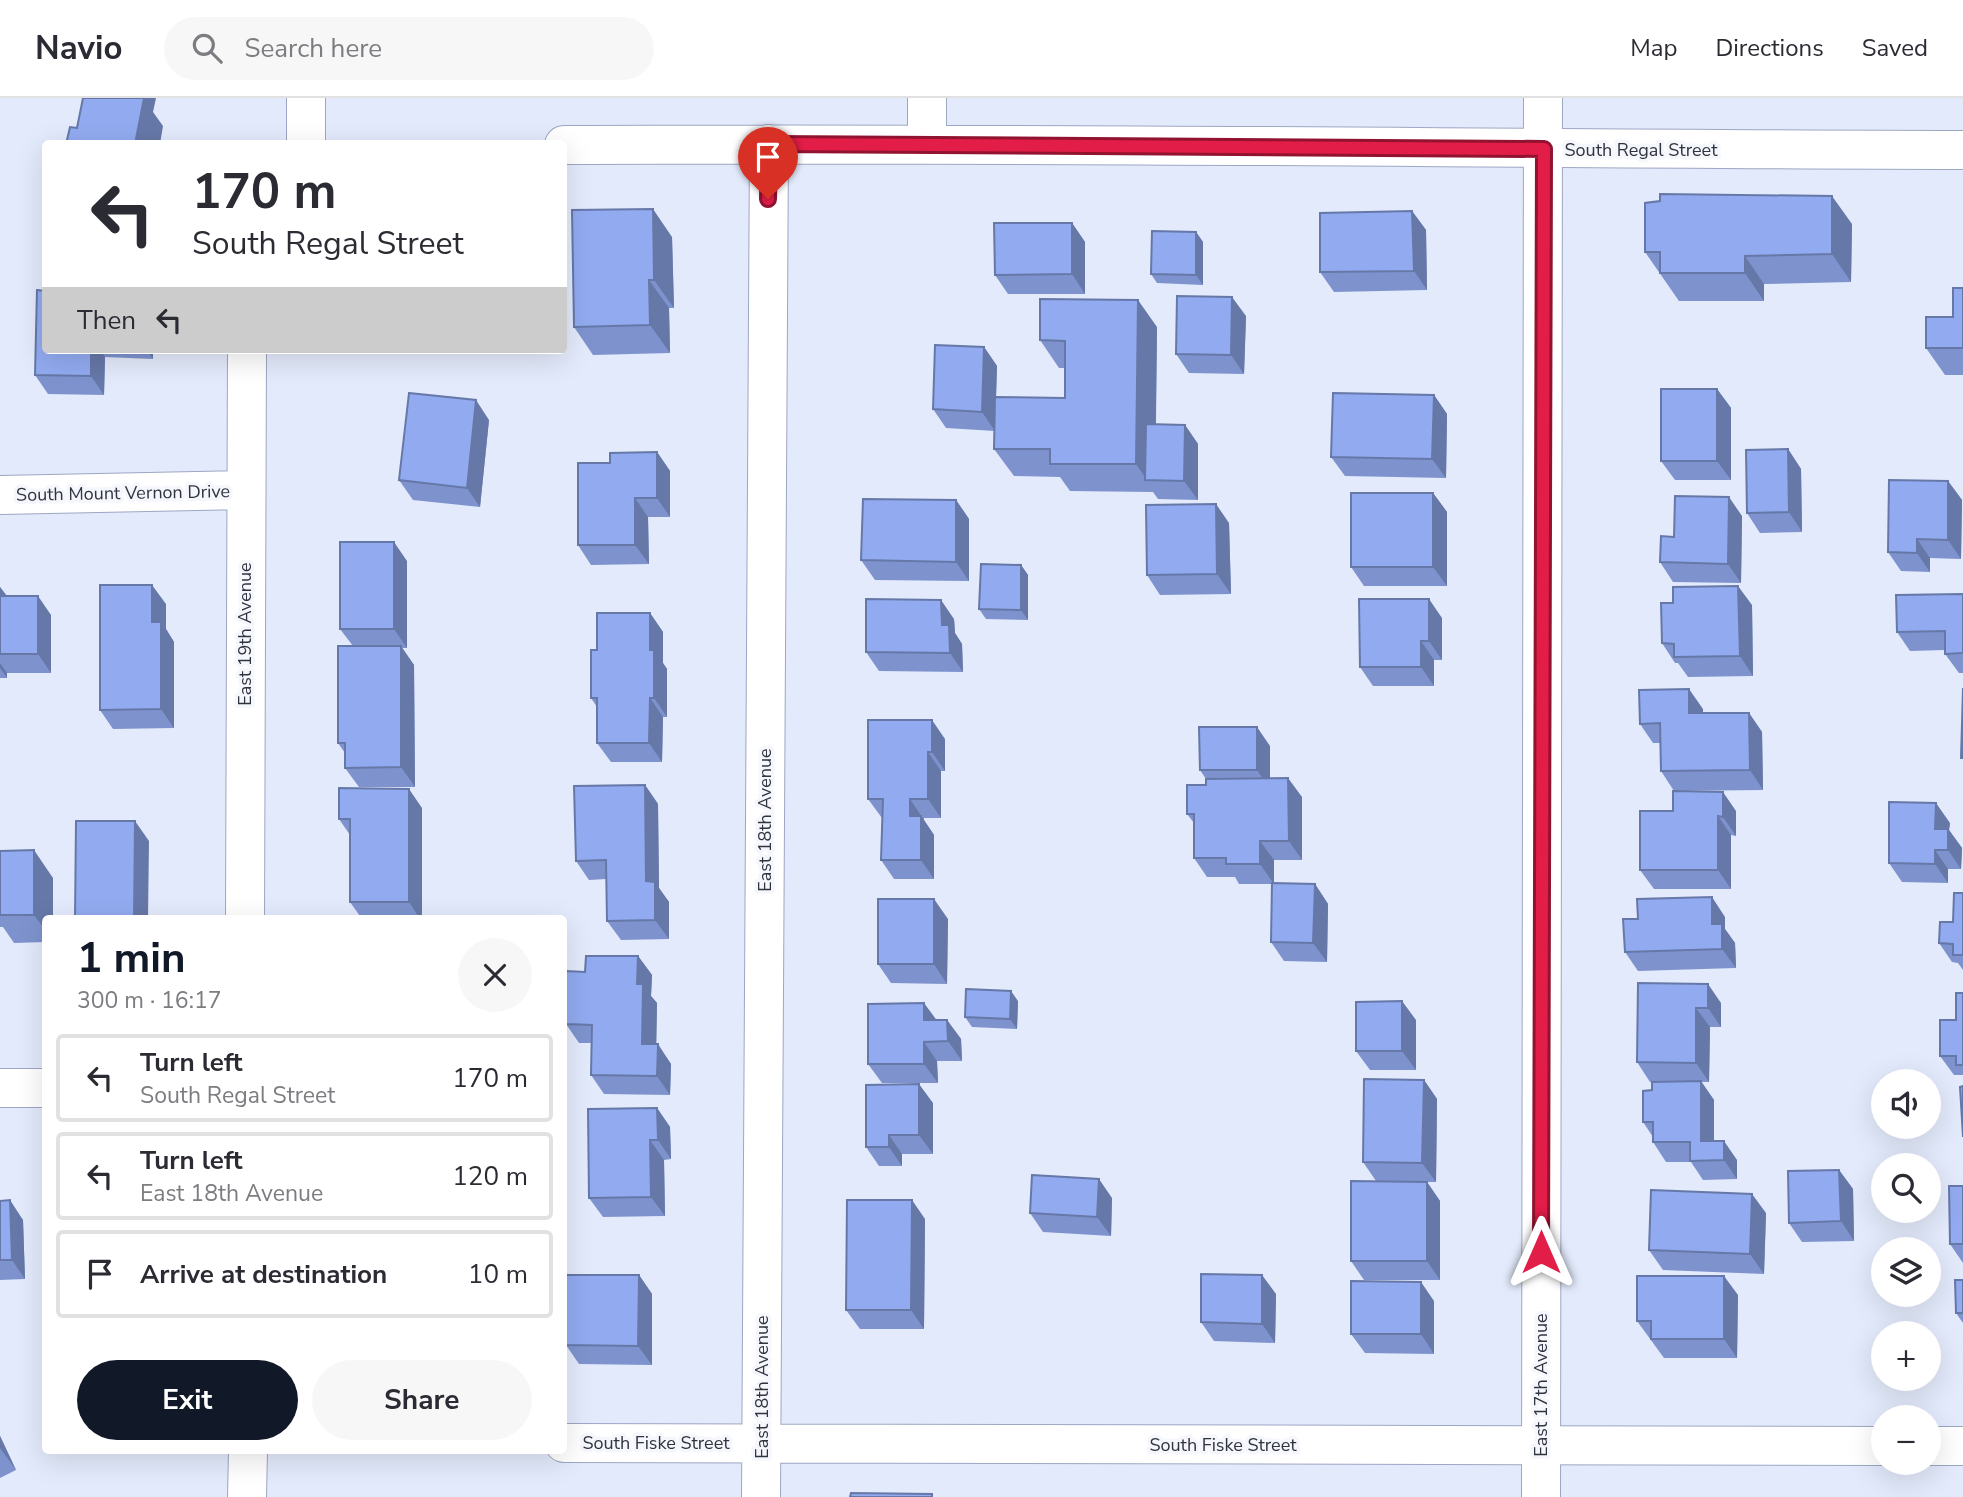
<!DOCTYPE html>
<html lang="en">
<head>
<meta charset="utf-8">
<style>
	body { margin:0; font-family:"Nunito Sans",sans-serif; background:#f7f7f7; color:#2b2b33; height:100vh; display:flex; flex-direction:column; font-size:26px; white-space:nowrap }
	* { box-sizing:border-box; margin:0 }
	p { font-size:23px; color:#7c7c81 }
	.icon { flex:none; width:38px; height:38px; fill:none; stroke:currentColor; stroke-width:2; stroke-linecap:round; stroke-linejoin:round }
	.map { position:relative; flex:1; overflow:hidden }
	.sheet { position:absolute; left:42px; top:817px; width:525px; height:539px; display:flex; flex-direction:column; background:#fff; border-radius:7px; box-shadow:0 7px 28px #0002 }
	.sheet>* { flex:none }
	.top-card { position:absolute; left:42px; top:42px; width:525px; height:214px; border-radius:7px; box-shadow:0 7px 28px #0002; background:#fff; color:#2b2b33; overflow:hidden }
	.fabs { position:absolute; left:1871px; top:971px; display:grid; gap:14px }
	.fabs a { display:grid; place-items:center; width:70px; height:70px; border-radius:50%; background:#fff; box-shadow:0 7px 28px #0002; font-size:35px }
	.pin { position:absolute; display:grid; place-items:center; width:60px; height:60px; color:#fff; margin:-72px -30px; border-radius:50% 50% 50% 0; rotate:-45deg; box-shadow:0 0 7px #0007 }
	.pin .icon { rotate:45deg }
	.me { position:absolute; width:77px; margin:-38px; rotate:0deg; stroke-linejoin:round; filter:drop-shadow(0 0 5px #0008) }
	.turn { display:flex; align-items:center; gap:24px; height:147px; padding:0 35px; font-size:32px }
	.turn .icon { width:91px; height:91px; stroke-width:2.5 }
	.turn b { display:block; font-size:49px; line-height:60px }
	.then { display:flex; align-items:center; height:66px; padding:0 35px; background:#0003; gap:14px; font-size:26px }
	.round { display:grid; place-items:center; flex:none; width:74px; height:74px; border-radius:37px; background:#f7f7f7 }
	.head { display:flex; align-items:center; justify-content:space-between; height:119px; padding:0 35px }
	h1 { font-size:42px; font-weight:700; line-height:52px; color:#111827 }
	.button { display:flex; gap:14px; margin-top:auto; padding:14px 35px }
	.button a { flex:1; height:80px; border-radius:42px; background:#111827; color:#fff; font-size:28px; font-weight:700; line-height:80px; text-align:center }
	.button a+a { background:#f7f7f7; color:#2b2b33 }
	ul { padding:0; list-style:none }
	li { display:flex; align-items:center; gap:21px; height:88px; margin:0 14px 10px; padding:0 21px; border:4px solid #e1e1e2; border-radius:7px }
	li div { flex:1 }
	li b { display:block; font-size:26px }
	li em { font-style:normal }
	header { display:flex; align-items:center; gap:42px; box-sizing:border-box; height:98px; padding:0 35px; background:#fff; border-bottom:2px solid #e1e1e2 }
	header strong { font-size:33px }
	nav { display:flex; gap:38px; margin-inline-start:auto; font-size:24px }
	.search { width:490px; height:63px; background:#f7f7f7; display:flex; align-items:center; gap:18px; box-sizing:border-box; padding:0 24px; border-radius:38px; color:#7c7c81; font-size:26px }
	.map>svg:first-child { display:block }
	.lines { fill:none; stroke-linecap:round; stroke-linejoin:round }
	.minor-casing { stroke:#9da7c2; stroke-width:40 }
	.tertiary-casing { stroke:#9da7c2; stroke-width:40 }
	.minor { stroke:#fff; stroke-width:38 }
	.tertiary { stroke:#fff; stroke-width:38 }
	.wall { fill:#7e93ce }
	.shaded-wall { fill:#6678a8 }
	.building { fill:#92abf0; stroke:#6678a8; stroke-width:2 }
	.route-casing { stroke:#92132f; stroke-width:18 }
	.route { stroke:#e11d48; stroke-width:12 }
	.labels { text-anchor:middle; stroke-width:7; stroke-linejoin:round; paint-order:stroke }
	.street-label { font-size:18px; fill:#30343f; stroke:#f5f7fd }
</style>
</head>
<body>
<header>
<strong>Navio</strong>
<div class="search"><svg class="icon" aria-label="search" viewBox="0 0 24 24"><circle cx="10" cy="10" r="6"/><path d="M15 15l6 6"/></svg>Search here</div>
<nav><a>Map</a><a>Directions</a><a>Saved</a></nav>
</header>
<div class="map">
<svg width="1963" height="1399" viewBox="0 0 1963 1399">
	<rect width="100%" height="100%" fill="#e3eafb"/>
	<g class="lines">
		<defs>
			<path id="minor" d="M927,0V47
				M306,46V0
				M564,47C1030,44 1497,51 1963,52
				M0,397L246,392
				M245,821L247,252
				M0,990H46
				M564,1345L1883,1348
				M1928,1348H1963
				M247,1399L248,1353
				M761,1399L769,46"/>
			<path id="tertiary" d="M1541,1399L1543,0"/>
		</defs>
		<!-- minor casing -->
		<use href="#minor" class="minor-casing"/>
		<!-- tertiary casing -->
		<use href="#tertiary" class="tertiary-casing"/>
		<!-- minor -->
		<use href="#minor" class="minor"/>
		<!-- tertiary -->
		<use href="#tertiary" class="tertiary"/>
	</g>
	<!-- wall -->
	<path class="wall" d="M1412,113L1426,132L1427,192L1334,194L1320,174Z
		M1072,125L1085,144V196H1008L995,177Z
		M1852,126L1851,184L1764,186V203H1679L1645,154Z
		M1196,134L1203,144V187L1157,185L1151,176Z
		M672,139L674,210H669L670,255L593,257L574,229Z
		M1963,190V277H1945L1926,250L1953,219Z
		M1246,218L1244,276L1189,275L1176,256Z
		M1157,229L1156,326L1185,327L1198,346V402L1158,401L1153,394L1070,393L1060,379L1014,378L994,351L995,333L946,330L933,311L984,249L997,268L996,299L1065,300V270H1059L1040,242Z
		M46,252H153V261L105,259L104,297L48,296L35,277Z
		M1717,291L1731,310V382H1675L1661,363Z
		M1434,297L1447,316L1446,380L1345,378L1331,359Z
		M489,322L480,409L413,402L399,382Z
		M1788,351L1801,371L1802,434L1760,435L1747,415Z
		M657,354L670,373V419H648L649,466L591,467L578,447L610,365Z
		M1948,383L1962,402L1961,461L1930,460V474L1901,473L1888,454Z
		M1433,395L1447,414V488H1364L1351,469Z
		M956,402L969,421V483L875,482L861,462Z
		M1742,418L1741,485L1673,484L1660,464L1674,439Z
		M1229,425L1231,496L1160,497L1147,477Z
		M407,463V550H402L414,567L415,689H359L345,670V655L338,645L353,548L340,531Z
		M1021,467L1028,477V522L986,521L979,511Z
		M0,489L6,498L51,517V575H7V580H0Z
		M1963,496V575H1959L1945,556V552L1910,553L1897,534Z
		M166,506V531L174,544V630L113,631L100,612Z
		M1752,507L1753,578L1688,579L1678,565H1675L1662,545Z
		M650,515L663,534V565L667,571V619H663L662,664H611L597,645V609L591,600L597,552Z
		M1442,520V562H1434V588H1373L1360,569Z
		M954,521L955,535L962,546L963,574L879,573L866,554Z
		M1703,611V615H1749L1762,634L1763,692L1674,693L1661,673L1660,645H1653L1640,626Z
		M945,641V673H941V720H924V722L934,737V781H894L881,762L882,720L868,701Z
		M1270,648V680L1302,699V762H1274V785L1315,786L1328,806L1327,864L1284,863L1271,844L1272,786H1239L1235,779H1207L1194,760V725L1187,716L1206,687V681L1200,672Z
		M645,687L658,706L659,790L669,804V841L621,842L607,823L606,781L589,782L576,763Z
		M422,710V821H362L350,804V737L339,721Z
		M1640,713H1736V738L1731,737V791H1654L1640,772Z
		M1950,725L1949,732L1962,750L1961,771H1948V785L1902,784L1889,765Z
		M0,753L53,780V821H46V844L14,845L3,829H0Z
		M1963,795V872L1958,865L1952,864L1939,845L1953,824Z
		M1725,819V831L1735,845L1736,870L1638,873L1625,854Z
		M948,821L947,886L891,885L878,866Z
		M638,858L652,877L651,898L657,905L656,946L671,966L670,997L604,996L591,977V945H579L566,926L585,874Z
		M1638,885L1721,905V929H1710L1709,984H1701L1714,1002V1043L1737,1062V1081L1703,1082L1691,1064H1666L1653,1044V1039L1643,1024L1652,992L1662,984H1650L1637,964Z
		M1963,895V977H1954L1940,958L1956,922Z
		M1018,903L1017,931L972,929L965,919Z
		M936,922H947L961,941L962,963H937L938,985H882L868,966Z
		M1416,922V972H1370L1356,953Z
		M1424,982L1437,1001L1436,1084H1427L1440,1103V1182H1364L1351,1163L1376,1083L1363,1064Z
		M933,1005V1056H902V1068H879L866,1049Z
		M657,1010L670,1029L671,1061L664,1062L665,1118L603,1119L589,1100Z
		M1839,1072L1853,1091L1854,1143L1802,1144L1789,1125Z
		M1963,1088V1165L1950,1146Z
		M1112,1100L1111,1138L1043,1134L1030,1115Z
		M0,1103L23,1122L25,1181L0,1182Z
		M1766,1115L1764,1176L1663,1172L1649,1152Z
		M925,1121L924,1231H860L846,1212Z
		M639,1177L652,1196V1267L579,1266L566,1247Z
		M1963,1182V1225L1956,1215Z
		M1276,1196L1275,1245L1214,1243L1201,1224Z
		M1738,1197L1737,1260H1664L1637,1223Z
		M1434,1203V1256L1365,1255L1351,1236Z
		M0,1338L16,1372L0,1380Z"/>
	<!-- shaded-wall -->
	<path class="shaded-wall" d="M133,0H156L153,14L163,28L160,46H135Z
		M1832,98L1852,126L1851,184L1832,156Z
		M653,111L672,139L674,210L654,182Z
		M1412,113L1426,132L1427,192L1414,173Z
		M1072,125L1085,144V196L1072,176Z
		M1196,134L1203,144V187L1196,177Z
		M1745,158L1764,186V203L1745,175Z
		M649,182L669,210L670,255L650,227Z
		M1232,199L1246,218L1244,276L1231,257Z
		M1138,202L1157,229L1155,382H1147L1136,366Z
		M984,249L997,268L995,333L982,314Z
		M91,252H100L105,259L104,297L91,278Z
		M147,252H153V261Z
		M1717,291L1731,310V382L1717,363Z
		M1434,297L1447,316L1446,380L1432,361Z
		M476,302L489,322L480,409L467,390Z
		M1185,327L1198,346V402L1184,383Z
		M1788,351L1801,371L1802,434L1789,414Z
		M657,354L670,373V419L657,400Z
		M1948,383L1962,402L1961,461L1948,442Z
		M1433,395L1447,414V488L1433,469Z
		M1729,399L1742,418L1741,485L1728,466Z
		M635,400L648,419L649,466L635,447Z
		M956,402L969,421V483L956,464Z
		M1216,406L1229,425L1231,496L1217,476Z
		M1917,441L1930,460V474L1917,455Z
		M394,444L407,463V550L394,531Z
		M1021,467L1028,477V522L1021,512Z
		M152,487L166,506V531L174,544V630L161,611L152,524Z
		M1738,488L1752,507L1753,578L1740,558Z
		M0,489L7,498L0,508Z
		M38,498L51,517V575L38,556Z
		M1429,501L1442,520V562L1429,543Z
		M941,502L954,521L955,535L962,546L963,574L950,555L942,527Z
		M650,515L663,534V565L667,571V619L654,600L650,552Z
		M1421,543L1434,562V588L1421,569Z
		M401,548L414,567L415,689L401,669Z
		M0,565L7,575V580L0,570Z
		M1689,591L1703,611V634L1689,615Z
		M650,600L663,619L662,664L649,645Z
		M1749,615L1762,634L1763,692L1750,672Z
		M932,622L945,641V673L932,654Z
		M1257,629L1270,648V691L1257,672Z
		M928,654L941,673V720L928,701Z
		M1288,680L1302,699V762L1289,743Z
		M645,687L658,706L659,790L669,804V841L655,822L646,783Z
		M409,691L422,710V821H420L409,804Z
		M1723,694L1736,713V738L1723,719Z
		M910,701L934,737V781L921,762L910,718Z
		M1936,705L1950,725L1949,732L1962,750L1961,771L1948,752L1935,731Z
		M1718,718L1731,737V791L1718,772Z
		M135,723L149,743L148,821H134Z
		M1260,743L1274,762V786L1260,766Z
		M34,752L53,780V821H46V833L34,817Z
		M1935,752L1948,771V785L1935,766Z
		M1315,786L1328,806L1327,864L1313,845Z
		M1712,799L1725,819V831L1735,845L1736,870L1722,851L1712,826Z
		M934,801L948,821L947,886L934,866Z
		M638,858L652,877L651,898L657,905L656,966L642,946L637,886Z
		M1708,886L1721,905V929L1708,910Z
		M1011,893L1018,903L1017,931L1010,921Z
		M1402,903L1416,922V972L1402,953Z
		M924,905L938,924L924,922Z
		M1696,910L1710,929L1709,984L1696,965Z
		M947,922L961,941L962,963L948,943Z
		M924,944L937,963L938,985L924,966Z
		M658,946L671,966L670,997L657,978Z
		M1424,982L1437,1001L1436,1084L1422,1065Z
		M1701,983L1714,1002V1062L1701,1043Z
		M919,986L933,1005V1056L919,1037Z
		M657,1010L670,1029L671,1061L658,1042Z
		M889,1037L902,1056V1068L889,1049Z
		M650,1042L664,1062L665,1118L651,1099Z
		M1724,1043L1737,1062V1081L1724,1062Z
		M1839,1072L1853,1091L1854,1143L1841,1123Z
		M1099,1081L1112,1100L1111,1138L1097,1119Z
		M1427,1084L1440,1103V1182L1427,1163Z
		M1752,1096L1766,1115L1764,1176L1750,1156Z
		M10,1102L23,1122L25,1181L12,1162Z
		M912,1102L925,1121L924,1231L911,1212Z
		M639,1177L652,1196V1267L638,1248Z
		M1262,1177L1276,1196L1275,1245L1262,1226Z
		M1724,1178L1738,1197L1737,1260L1724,1241Z
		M1421,1184L1434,1203V1256L1421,1236Z
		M0,1338L16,1372L0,1350Z"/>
	<!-- building -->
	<path class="building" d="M83,0H144L135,46H66L70,29L77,30Z
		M1660,96L1832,98V156L1745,158V175H1660V154H1645V105L1660,103Z
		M653,111L654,182H649L650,227L574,229L572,112Z
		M1412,113L1414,173L1320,174V115Z
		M994,125H1072V176L995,177Z
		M1152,133L1196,134V177L1151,176Z
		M1953,190H1963V250H1926V219H1953Z
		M37,192L46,193V252H91V278L35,277Z
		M1177,198L1232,199L1231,257L1176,256Z
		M1040,201L1138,202L1136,366H1050V351H994L995,299L1065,300V243L1040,242Z
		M935,247L984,249L982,314L933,311Z
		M1661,291H1717V363H1661Z
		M409,295L476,302L467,390L399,382Z
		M1333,295L1434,297L1432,361L1331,359Z
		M1146,326L1185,327L1184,383L1145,382Z
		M1788,351L1789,414L1747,415L1746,352Z
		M657,354V400H635V447H578V365H610V355Z
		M1889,382L1948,383V442L1917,441V455L1888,454Z
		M1351,395H1433V469H1351Z
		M1675,398L1729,399L1728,466L1660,464L1661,438L1674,439Z
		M863,401L956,402V464L861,462Z
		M1216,406L1217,476L1147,477L1146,407Z
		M340,444H394V531H340Z
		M981,466L1021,467V512L979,511Z
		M100,487H152V524H161V611L100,612Z
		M1738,488L1740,558L1674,559V546L1662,545L1661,505H1673V489Z
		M1963,496V555L1945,556V533L1897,534L1896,497Z
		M0,498H38V556H0Z
		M866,501L941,502L942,527H949L950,555L866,554Z
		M1359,501H1429V543H1421V569H1360Z
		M597,515H650V552H654V600H650L649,645H597V600H591V552H597Z
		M338,548H401V669L345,670V645H338Z
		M1963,590V660H1961Z
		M1689,591V615H1749L1750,672L1661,673L1660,625L1640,626L1639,592Z
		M868,622H932V654H928V701H910V718H921V762H881L883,701H868Z
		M1199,629H1257V672H1200Z
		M1288,680L1289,743H1260V766H1226V760H1194V716H1187V687H1206V681Z
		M645,687L646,783L655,784V822L607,823L606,762L576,763L574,688Z
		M339,690L409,691V804H350V721H339Z
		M1673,693L1723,694V719L1718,718V772H1640V713H1673Z
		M1889,704L1936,705L1935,731H1948V752H1935V766L1889,765Z
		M76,723H135L134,821H75Z
		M34,752V817H0V753Z
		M1272,785L1315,786L1313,845L1271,844Z
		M1954,795H1963V857H1953V846L1939,845L1940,824H1953Z
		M1712,799V826H1722V851L1625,854L1623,821H1638L1637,801Z
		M878,801H934V866H878Z
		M586,858H638L637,886H643L642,946H658L657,978L591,977L592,927L566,926V873L585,874Z
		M1638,885L1708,886V910H1696V965L1637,964Z
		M966,891L1011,893L1010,921L965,919Z
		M1956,895H1963V967H1956V958H1940V922H1956Z
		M1402,903V953H1356V904Z
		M924,905V922H947L948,943L924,944V966H868V906Z
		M1364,981L1424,982L1422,1065L1363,1064Z
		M1701,983V1043H1724V1062L1690,1063V1044H1653V1024H1643V993L1652,992V984Z
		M919,986V1037H889V1049H866V987Z
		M1963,988V1039L1960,989Z
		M657,1010L658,1042H650L651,1099L589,1100L588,1011Z
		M1839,1072L1841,1123L1789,1125L1788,1073Z
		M1032,1077L1099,1081L1097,1119L1030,1115Z
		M1351,1083L1427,1084V1163H1351Z
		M1949,1088H1963V1146H1950Z
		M1651,1092L1752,1096L1750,1156L1649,1152Z
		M10,1102L12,1162H0V1103Z
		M847,1102H912L911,1212H846Z
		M1201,1176L1262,1177V1226L1201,1224Z
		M566,1177H639L638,1248L566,1247Z
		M1637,1178H1724V1241H1651V1223H1637Z
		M1955,1182H1963V1215H1956Z
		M1351,1183L1421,1184V1236H1351Z
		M851,1395L932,1396V1399H850Z"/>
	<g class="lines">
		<defs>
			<path id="route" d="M768,101L769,46L1544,51L1541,1154"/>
		</defs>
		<!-- route casing -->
		<use href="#route" class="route-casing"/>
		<!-- route -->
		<use href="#route" class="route"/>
	</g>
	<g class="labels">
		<!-- street labels -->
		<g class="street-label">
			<text x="1641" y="58">South Regal Street</text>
			<text transform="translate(123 395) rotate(-1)" y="6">South Mount Vernon Drive</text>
			<text transform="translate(245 536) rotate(-90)" y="6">East 19th Avenue</text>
			<text transform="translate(765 722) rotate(-90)" y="6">East 18th Avenue</text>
			<text transform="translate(1541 1287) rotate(-90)" y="6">East 17th Avenue</text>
			<text transform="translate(762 1289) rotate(-90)" y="6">East 18th Avenue</text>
			<text x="656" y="1351">South Fiske Street</text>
			<text x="1223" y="1353">South Fiske Street</text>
		</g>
	</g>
</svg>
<div class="fabs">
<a><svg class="icon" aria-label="sound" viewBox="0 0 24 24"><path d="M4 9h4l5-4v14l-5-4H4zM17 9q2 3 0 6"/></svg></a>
<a><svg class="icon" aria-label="search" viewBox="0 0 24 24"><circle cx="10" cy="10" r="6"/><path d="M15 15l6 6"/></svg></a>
<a><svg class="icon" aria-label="layers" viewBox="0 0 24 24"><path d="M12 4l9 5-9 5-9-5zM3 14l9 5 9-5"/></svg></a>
<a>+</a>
<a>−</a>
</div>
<div class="pin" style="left:768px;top:101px;background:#d93025"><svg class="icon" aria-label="arrive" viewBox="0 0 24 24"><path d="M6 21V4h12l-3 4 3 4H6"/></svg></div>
<svg class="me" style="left:1541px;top:1154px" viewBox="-20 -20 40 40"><path d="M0-17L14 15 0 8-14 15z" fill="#e11d48" stroke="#fff" stroke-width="4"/></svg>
<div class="top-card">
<div class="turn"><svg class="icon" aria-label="left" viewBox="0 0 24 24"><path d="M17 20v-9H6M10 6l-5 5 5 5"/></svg><div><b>170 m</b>South Regal Street</div></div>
<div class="then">Then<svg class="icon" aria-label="left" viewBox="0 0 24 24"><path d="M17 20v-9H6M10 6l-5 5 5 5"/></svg></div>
</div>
<section class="sheet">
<div class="head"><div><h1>1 min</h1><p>300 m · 16:17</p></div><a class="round"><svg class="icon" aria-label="close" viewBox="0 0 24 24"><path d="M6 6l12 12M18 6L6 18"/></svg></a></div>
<ul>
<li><svg class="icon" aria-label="left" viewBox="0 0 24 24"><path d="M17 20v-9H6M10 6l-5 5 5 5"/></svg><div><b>Turn left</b><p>South Regal Street</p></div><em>170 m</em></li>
<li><svg class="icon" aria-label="left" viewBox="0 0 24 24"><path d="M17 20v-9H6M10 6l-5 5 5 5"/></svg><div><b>Turn left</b><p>East 18th Avenue</p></div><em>120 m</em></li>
<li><svg class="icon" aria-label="arrive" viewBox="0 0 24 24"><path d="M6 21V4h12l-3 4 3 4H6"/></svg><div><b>Arrive at destination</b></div><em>10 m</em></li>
</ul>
<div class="button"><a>Exit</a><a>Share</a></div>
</section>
</div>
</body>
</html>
